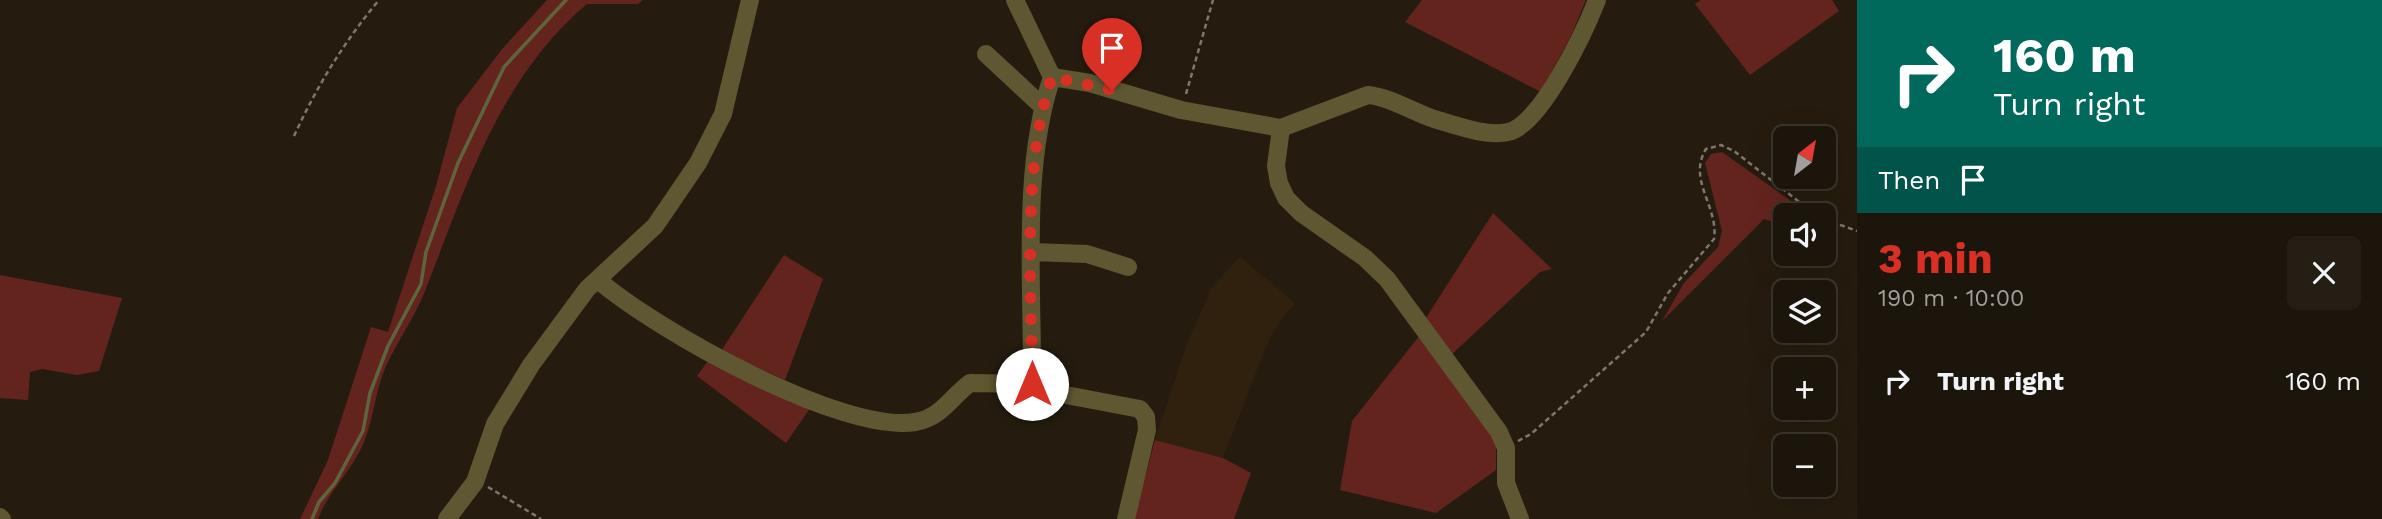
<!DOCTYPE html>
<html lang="en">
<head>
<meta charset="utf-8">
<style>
	body { margin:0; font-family:"Work Sans",sans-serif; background:#251e14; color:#f1f3f6; height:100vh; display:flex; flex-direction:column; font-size:26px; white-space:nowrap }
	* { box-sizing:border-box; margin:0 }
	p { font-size:23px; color:#a09f9d }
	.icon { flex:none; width:38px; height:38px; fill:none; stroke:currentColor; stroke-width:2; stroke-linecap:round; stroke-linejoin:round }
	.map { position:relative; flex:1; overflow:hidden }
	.side { display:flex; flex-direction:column; background:#1c150b; width:525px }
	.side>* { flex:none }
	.top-card { background:#00695c; color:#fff; overflow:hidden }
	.needle { width:46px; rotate:31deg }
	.controls { position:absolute; left:1773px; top:126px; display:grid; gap:14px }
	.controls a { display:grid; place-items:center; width:63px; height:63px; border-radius:10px; background:#1c150b; box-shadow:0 7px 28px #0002,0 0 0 2px #3a342c; font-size:35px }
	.pin { position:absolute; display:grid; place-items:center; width:60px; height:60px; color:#fff; margin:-72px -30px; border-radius:50% 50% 50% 0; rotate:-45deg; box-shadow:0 0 7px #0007 }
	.pin .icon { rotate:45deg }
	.me { position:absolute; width:77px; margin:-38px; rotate:0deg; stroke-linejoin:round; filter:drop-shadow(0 0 5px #0008) }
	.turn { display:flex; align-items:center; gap:24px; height:147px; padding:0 21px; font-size:32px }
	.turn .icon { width:91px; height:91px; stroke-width:2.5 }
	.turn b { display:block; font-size:49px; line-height:60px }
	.then { display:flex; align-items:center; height:66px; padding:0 21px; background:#0003; gap:14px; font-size:26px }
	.round { display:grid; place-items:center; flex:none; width:74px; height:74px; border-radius:10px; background:#251e14 }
	.summary { display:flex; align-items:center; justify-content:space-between; height:119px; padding:0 21px }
	h1 { font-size:42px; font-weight:700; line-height:52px; color:#d93025 }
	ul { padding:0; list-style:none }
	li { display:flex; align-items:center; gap:21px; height:98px; padding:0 21px }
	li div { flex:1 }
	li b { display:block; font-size:26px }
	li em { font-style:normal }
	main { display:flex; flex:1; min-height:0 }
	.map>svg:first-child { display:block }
	.built { fill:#2f210e }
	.green { fill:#64241e }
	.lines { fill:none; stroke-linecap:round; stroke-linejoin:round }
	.stream { stroke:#5e643d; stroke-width:3.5 }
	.path { stroke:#7f776d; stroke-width:2.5; stroke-dasharray:5 3.5; stroke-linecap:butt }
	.minor { stroke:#5e5731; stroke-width:18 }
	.route { stroke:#d93025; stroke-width:12; stroke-dasharray:0 21.6 }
</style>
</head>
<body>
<main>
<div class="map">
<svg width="1857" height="519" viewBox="0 0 1857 519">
	<rect width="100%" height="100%" fill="#251c0f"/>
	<!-- built -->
	<path class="built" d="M1240,257L1295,303L1278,324L1265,349L1223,458L1155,440L1187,343L1212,287Z"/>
	<!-- green -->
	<path class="green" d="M547,0H643L638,4H587C499,78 466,187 425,291C415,317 398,340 386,366C376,389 374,414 366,437C355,468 329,490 318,519H300L328,460L371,327L388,332L436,186L457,108L503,48Z
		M1422,0H1586L1571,36L1541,92L1405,22Z
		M1701,0H1832L1839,11L1750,75L1695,4Z
		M1722,152L1811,215H1785V226L1764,219L1662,321L1684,283L1718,247L1722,231L1705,163L1711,154Z
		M1493,213L1552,269L1540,272L1450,356L1424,321Z
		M784,255L823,279L785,380L721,351Z
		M0,275L122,298L99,371L77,375L42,369L30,372L28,400L0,398Z
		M1420,335L1496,442V470L1436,513L1340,490L1352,421Z
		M708,361L811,407L786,443L697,376Z
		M1155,440L1223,458L1251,473L1234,519H1134Z"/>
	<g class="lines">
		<!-- stream -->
		<path class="stream" d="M312,519L319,502L335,483L363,431L370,393L388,346L421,284L426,252L458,163L504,67L566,0"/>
		<!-- path -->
		<path class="path" d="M1186,94L1213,0
			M294,136C317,86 344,42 379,0
			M1824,219L1857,231
			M1518,441L1531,434L1646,332L1668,293L1714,239C1719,207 1687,180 1706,149L1721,145L1734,151L1816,215
			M488,487L541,519"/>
		<!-- minor -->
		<path class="minor" d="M1015,0L1052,77C1021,168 1033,288 1032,384
			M986,54L1042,106
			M1052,77L1090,83L1181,110L1281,128L1368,95C1390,97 1413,112 1434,119C1455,125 1486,137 1508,132C1541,125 1585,31 1597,0
			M1281,128L1276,166L1279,183L1286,198L1301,213L1365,258L1387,279L1499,432L1506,448V483L1520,519
			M1033,252L1087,254L1128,267
			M598,280C655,329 841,434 915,422C941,418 951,397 970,383L1032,384L1045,391L1140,409L1146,417L1147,430L1126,519
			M0,517L2,519
			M447,519L475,482L495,424L531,365L587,289L655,226L698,163L723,114L750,0"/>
	</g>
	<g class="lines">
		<!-- route -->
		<path class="route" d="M1032,384C1032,289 1021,167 1052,77L1112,90"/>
	</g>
</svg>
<div class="controls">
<a><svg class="needle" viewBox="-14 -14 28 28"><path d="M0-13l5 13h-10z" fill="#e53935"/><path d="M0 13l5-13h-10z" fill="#a09f9d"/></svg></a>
<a><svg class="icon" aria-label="sound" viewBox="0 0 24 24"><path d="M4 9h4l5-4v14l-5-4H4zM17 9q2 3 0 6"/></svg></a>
<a><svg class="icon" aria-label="layers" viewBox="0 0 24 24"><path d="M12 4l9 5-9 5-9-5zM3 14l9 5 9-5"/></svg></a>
<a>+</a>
<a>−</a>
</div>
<div class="pin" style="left:1112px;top:90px;background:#d93025"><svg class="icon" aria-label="arrive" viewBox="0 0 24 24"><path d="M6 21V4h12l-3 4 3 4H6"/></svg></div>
<svg class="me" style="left:1032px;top:384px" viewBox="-20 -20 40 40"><circle r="19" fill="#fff"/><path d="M0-13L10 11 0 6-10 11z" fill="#d93025"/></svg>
</div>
<section class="side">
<div class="top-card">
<div class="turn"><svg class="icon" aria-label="right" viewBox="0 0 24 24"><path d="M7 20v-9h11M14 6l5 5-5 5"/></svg><div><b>160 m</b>Turn right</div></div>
<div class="then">Then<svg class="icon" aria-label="arrive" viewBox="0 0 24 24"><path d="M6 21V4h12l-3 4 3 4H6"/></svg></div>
</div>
<div class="summary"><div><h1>3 min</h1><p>190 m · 10:00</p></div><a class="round"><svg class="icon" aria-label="close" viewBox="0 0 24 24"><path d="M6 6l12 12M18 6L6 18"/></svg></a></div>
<ul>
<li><svg class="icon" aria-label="right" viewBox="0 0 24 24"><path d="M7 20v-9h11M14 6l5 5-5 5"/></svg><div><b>Turn right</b></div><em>160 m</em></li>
</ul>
</section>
</main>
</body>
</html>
